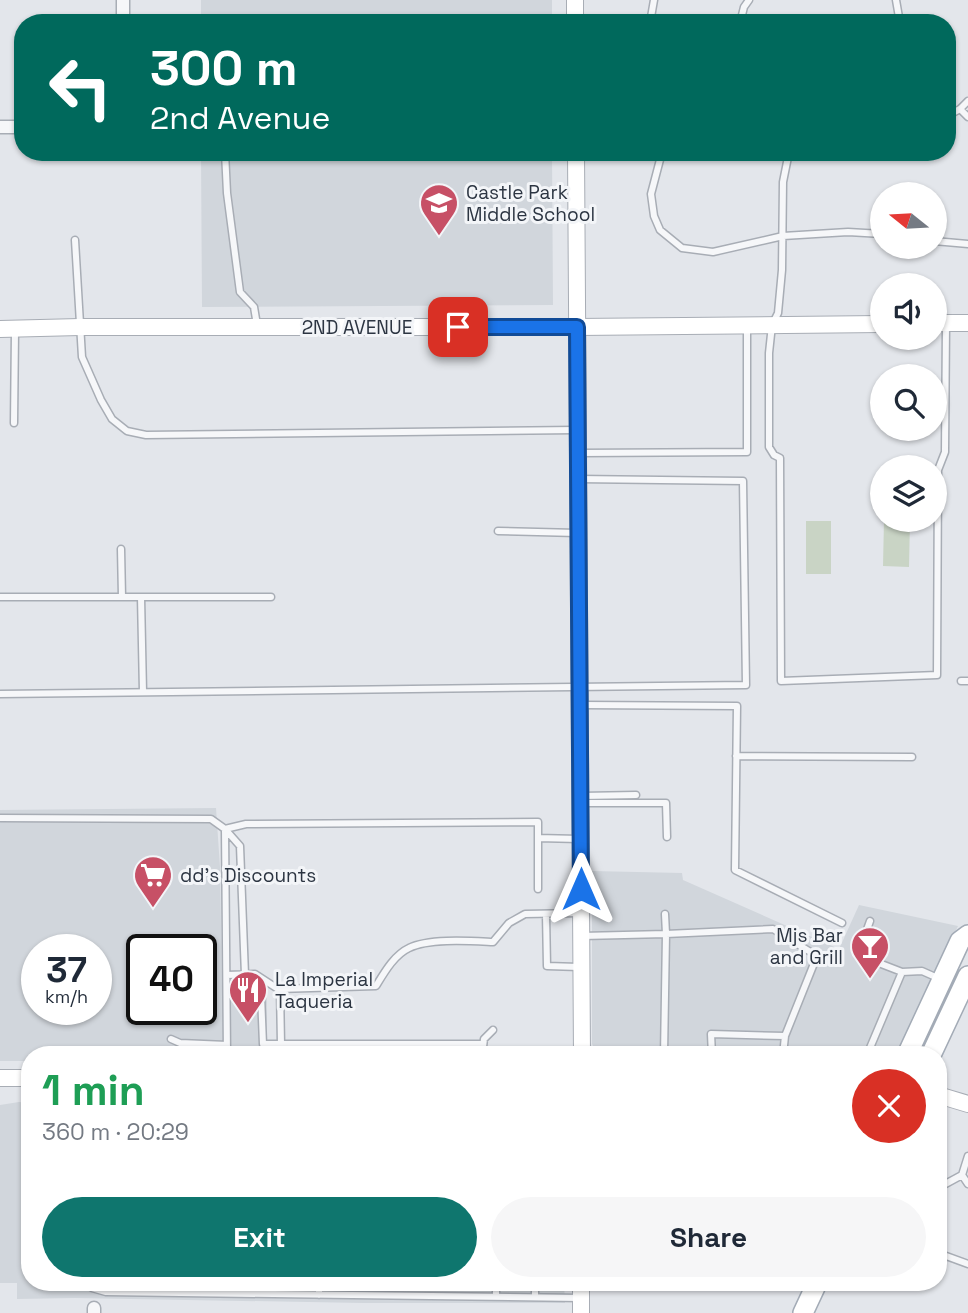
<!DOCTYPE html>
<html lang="en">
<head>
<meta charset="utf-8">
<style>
	body { margin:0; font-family:"Space Grotesk",sans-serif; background:#f6f6f7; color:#1f2937; height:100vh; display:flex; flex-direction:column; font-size:26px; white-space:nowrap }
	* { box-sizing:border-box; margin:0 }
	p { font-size:23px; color:#747a83 }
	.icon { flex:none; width:38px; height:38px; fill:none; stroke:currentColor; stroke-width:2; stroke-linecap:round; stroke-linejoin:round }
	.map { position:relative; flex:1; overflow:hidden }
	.side { position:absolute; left:21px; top:1046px; width:926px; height:245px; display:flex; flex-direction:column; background:#fff; border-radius:28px; box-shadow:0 2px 5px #0004 }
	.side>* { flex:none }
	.top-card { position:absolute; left:14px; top:14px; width:942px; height:147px; border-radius:28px; box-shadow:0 2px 5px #0004; background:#00695c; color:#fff; overflow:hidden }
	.needle { width:46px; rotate:288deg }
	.tools { position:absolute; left:870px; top:182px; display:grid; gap:14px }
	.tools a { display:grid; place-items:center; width:77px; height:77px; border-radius:50%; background:#fff; box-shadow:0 2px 5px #0004; font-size:35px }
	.speed { position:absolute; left:21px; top:934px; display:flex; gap:14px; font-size:35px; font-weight:700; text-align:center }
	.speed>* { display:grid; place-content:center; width:91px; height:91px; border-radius:50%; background:#fff; box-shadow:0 2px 5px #0004; line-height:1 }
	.speed small { font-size:18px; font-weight:400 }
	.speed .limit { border:4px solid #111; border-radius:10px; background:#fff; color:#111 }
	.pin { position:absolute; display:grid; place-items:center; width:60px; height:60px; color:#fff; margin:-30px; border-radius:14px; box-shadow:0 4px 10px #0006 }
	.me { position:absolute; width:77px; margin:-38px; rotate:0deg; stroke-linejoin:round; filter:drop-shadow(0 0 5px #0008) }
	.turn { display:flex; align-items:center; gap:24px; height:147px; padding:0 21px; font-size:32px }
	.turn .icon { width:91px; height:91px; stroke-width:2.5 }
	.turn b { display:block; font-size:49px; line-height:60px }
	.round { display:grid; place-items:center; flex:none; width:74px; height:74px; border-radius:37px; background:#f6f6f7 }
	.overview { display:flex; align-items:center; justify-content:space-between; height:119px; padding:0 21px }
	h1 { font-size:42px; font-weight:800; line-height:52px; color:#1e9e55 }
	.primary-button { display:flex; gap:14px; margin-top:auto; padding:14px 21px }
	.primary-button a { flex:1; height:80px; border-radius:42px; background:#0f766e; color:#fff; font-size:28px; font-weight:800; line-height:80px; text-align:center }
	.primary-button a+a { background:#f6f6f7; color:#1f2937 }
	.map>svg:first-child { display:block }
	.built { fill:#d1d6dc; fill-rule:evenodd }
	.green { fill:#c9d4c5 }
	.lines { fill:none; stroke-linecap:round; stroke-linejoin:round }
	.lane-casing { stroke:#a8adb5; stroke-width:9 }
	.street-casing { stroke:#a8adb5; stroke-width:15 }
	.secondary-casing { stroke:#a8adb5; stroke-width:18 }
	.primary-casing { stroke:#a3abb6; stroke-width:22 }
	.lane { stroke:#f6f7f9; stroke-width:6 }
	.street { stroke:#f6f7f9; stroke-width:12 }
	.secondary { stroke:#fff; stroke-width:16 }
	.primary { stroke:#fff; stroke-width:19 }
	.route-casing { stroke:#114b97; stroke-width:18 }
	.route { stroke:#1a73e8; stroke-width:12 }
	.labels { text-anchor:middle; stroke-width:6; stroke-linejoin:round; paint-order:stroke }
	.poi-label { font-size:19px; fill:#2c3542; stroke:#f3f5f8; text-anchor:start }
	.street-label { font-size:19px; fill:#2c3542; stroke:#f3f5f8 }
</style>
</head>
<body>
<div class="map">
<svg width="968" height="1313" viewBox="0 0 968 1313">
	<rect width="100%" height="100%" fill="#e3e6eb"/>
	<!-- built -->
	<path class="built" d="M201,0H552V23H201Z
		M201,152H552L553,305L202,307Z
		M216,808L220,867L222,989L267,991V1055H30V1061H0V810ZM37,950H96V1010H37ZM142,950H201V1010H142Z
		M592,871L682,873L683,880L839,949L859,905L958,926L900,1046L891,1055H598L592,1044Z
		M19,1102L30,1103V1283H564L565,1303H363L75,1298L17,1299V1283H0V1105Z"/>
	<!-- green -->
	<path class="green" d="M884,520H910L909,567L883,566Z
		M806,521H831V574H806Z"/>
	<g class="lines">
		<defs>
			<path id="lane" d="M896,0L900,23
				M650,23L654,0
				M740,23L744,7L749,0
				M960,109L968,117
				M947,116L960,109L968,101
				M225,152L227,193L240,292L254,307L257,325
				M662,152L651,194L654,216L660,230L682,248L713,252L783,236L848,232L882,234
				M789,152L783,182L782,270L778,313L772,325L769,353V447L774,455L780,458L781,681L937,675L938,470L945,452L946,324
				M75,240L82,357L101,400L112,419L127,431L146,435L576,430
				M934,241L968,244
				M14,423L15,331
				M580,453L747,452V325
				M498,531L577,533
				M121,549L122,597
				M0,597H271
				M141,597L143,692
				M961,681H968
				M0,694L746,685L743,481L578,479
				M582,705L737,706L735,870L842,923
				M736,756L912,757
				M582,796L636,795
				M582,803H666L667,837
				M0,818L211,819L225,829L227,1055
				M225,829L246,824L538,822V838
				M225,829L240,846L245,975
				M538,889V838L579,839
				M546,914L547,966L579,967
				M665,914L666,934L773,929L817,956L785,1036L783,1055
				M582,936L666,934L664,1055
				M902,972L922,971L940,979
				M227,975L255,974L278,989L376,986C384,973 394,955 409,948C429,938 471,941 493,942L509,923L525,914L579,913
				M280,989L281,1044H482
				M227,995H261L263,1044H281
				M171,1039L180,1043L227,1045
				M482,1055L484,1039L493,1030
				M712,1055L711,1034L785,1036
				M867,1055L902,972L858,955L870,921
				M962,1175L968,1184
				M938,1188L962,1175L968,1156
				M938,1225H941
				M938,1253L968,1264
				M91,1283L92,1288L106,1292L581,1298
				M233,1283V1293
				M319,1283V1295
				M496,1283V1297
				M535,1283V1297"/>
			<path id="street" d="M123,0V23
				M0,127H23
				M94,1308V1313"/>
			<path id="secondary" d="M575,0V23
				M576,152L582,1055
				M934,323H968
				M0,329L80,327H577L882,324
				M0,1078H30
				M938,1095L968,1104
				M581,1313V1283"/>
			<path id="primary" d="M907,1055L960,941L968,935
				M931,1055L968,976
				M803,1313L817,1283"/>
		</defs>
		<!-- lane casing -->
		<use href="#lane" class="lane-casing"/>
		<!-- street casing -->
		<use href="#street" class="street-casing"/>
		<!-- secondary casing -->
		<use href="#secondary" class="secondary-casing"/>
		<!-- primary casing -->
		<use href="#primary" class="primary-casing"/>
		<!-- lane -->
		<use href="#lane" class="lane"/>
		<!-- street -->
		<use href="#street" class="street"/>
		<!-- secondary -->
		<use href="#secondary" class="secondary"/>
		<!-- primary -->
		<use href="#primary" class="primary"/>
	</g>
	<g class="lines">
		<defs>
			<path id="route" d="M458,327H577L581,889"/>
		</defs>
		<!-- route casing -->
		<use href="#route" class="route-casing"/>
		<!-- route -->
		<use href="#route" class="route"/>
	</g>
	<!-- icons -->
	<defs>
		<symbol id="school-pin" viewBox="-11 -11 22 30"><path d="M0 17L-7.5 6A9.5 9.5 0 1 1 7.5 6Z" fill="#c75066" stroke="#f3f5f8"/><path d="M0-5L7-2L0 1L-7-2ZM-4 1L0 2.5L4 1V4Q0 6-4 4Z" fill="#fff"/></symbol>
		<symbol id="supermarket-pin" viewBox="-11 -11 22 30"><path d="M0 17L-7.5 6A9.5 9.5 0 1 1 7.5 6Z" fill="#c75066" stroke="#f3f5f8"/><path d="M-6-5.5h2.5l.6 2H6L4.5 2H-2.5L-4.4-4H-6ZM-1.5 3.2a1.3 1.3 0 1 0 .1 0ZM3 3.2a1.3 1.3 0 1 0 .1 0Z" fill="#fff"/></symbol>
		<symbol id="bar-pin" viewBox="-11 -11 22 30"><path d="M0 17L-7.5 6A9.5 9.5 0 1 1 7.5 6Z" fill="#c75066" stroke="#f3f5f8"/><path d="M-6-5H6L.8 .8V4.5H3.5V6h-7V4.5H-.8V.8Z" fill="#fff"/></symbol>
		<symbol id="restaurant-pin" viewBox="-11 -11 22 30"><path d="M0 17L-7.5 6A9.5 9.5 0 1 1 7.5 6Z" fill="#c75066" stroke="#f3f5f8"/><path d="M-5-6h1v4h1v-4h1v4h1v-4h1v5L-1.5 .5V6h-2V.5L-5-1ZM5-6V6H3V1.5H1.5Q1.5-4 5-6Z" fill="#fff"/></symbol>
	</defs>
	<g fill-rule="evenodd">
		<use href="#school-pin" x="417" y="181" width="44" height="60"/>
		<use href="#supermarket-pin" x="131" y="853" width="44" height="60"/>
		<use href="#bar-pin" x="848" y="924" width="44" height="60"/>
		<use href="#restaurant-pin" x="226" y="968" width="44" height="60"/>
	</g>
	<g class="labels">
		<!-- poi labels -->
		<g class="poi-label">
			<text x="466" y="199">Castle Park<tspan x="466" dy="22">Middle School</tspan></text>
			<text x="180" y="882">dd's Discounts</text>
			<text x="843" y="942" text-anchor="end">Mjs Bar<tspan x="843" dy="22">and Grill</tspan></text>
			<text x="275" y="986">La Imperial<tspan x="275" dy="22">Taqueria</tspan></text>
		</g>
		<!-- street labels -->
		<g class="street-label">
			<text x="357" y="334">2ND AVENUE</text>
		</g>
	</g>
</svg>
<div class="tools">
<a><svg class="needle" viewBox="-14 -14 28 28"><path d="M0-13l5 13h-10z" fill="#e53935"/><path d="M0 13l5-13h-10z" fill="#747a83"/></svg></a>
<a><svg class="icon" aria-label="sound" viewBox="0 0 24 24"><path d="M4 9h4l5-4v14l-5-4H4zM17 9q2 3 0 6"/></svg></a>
<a><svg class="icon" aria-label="search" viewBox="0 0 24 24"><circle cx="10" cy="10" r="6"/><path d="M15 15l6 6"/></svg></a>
<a><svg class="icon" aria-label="layers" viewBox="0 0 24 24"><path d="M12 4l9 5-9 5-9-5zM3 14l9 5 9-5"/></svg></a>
</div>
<div class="speed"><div>37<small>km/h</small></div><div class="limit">40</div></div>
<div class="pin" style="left:458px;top:327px;background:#d93025"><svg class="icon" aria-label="arrive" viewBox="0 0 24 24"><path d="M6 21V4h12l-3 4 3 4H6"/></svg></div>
<svg class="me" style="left:581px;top:889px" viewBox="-20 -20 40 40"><path d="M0-17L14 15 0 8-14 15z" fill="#1a73e8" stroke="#fff" stroke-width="4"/></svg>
<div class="top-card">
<div class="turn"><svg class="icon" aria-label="left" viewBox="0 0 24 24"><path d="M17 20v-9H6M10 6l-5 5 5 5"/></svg><div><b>300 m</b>2nd Avenue</div></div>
</div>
<section class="side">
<div class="overview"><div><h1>1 min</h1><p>360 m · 20:29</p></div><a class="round" style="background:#d93025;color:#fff"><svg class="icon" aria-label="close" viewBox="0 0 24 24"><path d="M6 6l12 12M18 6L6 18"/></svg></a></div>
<div class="primary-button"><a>Exit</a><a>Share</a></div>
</section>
</div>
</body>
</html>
